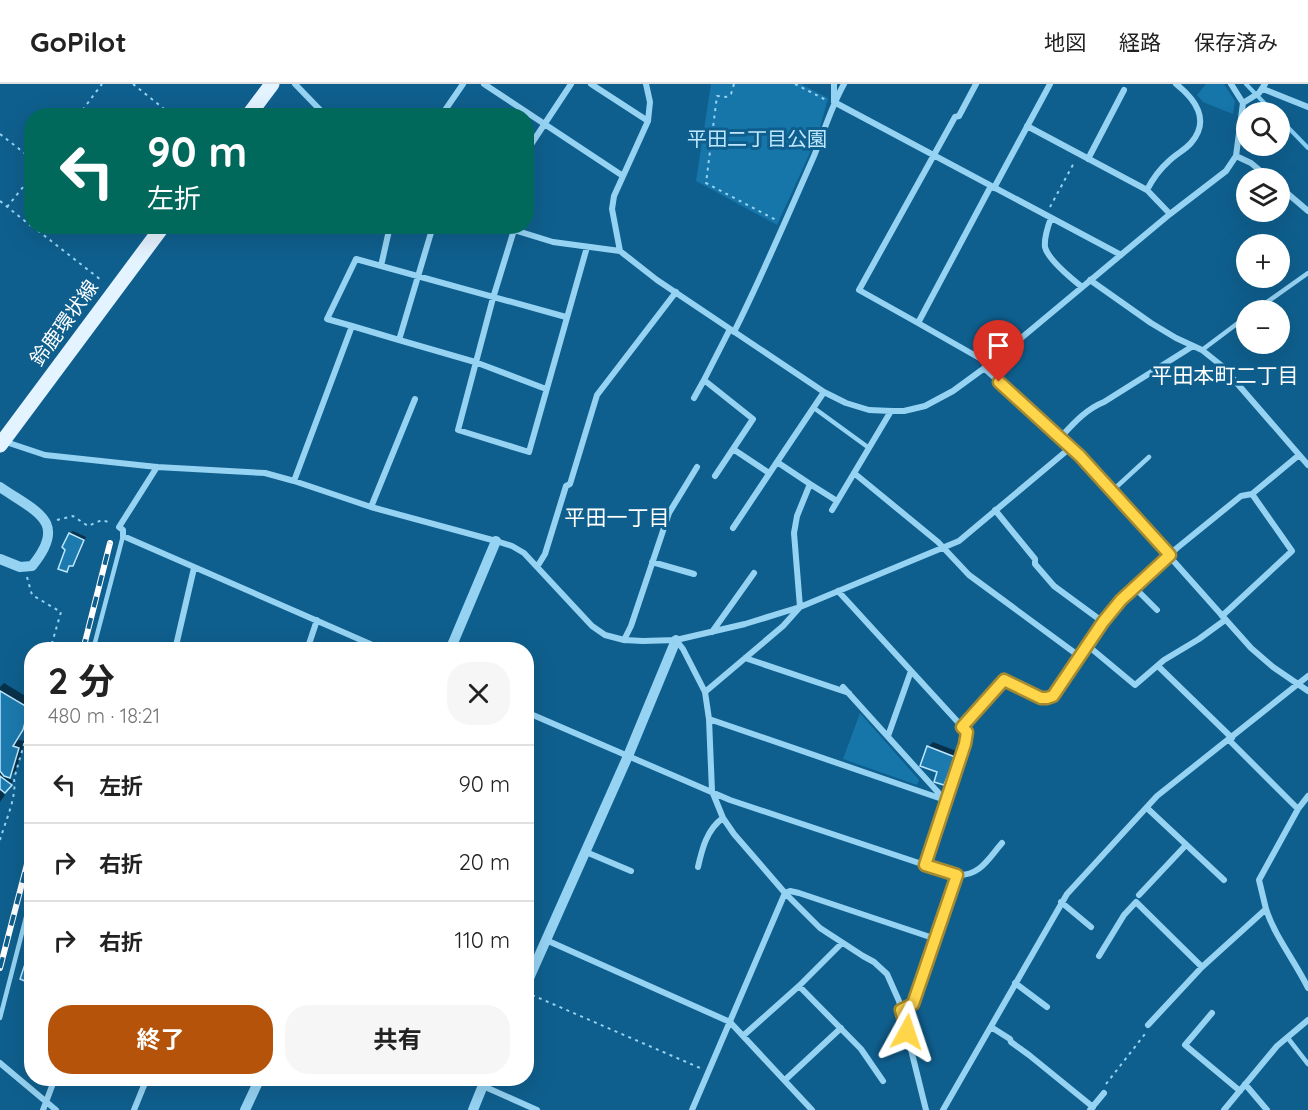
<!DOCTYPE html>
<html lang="ja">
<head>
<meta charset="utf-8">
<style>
	body { margin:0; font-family:Quicksand,"Noto Sans JP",sans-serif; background:#f6f6f6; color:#222; height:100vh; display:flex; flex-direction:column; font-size:22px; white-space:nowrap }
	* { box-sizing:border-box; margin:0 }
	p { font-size:20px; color:#767676 }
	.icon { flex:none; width:33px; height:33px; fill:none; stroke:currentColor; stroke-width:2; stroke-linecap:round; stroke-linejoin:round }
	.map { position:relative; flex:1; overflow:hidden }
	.sheet { position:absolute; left:24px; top:558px; width:510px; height:444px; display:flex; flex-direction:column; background:#fff; border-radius:24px; box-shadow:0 6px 24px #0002 }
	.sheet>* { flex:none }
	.banner { position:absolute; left:24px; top:24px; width:510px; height:126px; border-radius:24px; box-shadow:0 6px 24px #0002; background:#00695c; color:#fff; overflow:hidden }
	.buttons { position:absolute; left:1236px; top:18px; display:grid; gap:12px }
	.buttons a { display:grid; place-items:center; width:54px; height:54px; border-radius:50%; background:#fff; box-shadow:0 6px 24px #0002; font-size:30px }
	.pin { position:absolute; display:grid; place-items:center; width:51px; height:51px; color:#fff; margin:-62px -26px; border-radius:50% 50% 50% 0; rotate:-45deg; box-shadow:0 0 6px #0007 }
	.pin .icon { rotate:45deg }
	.me { position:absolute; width:66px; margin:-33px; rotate:5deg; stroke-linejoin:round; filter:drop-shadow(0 0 4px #0008) }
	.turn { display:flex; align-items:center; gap:21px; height:126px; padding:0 24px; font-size:27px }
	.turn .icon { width:78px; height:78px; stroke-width:2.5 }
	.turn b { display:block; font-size:42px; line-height:51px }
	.round { display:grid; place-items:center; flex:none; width:63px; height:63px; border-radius:24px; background:#f6f6f6 }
	.headline { display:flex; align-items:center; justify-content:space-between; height:102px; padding:0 24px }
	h1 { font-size:36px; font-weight:700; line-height:45px }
	.primary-button { display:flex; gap:12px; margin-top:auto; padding:12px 24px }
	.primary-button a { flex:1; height:69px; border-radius:24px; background:#b45309; color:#fff; font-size:24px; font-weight:700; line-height:69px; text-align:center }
	.primary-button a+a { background:#f6f6f6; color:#222 }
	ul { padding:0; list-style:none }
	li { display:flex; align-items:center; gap:18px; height:78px; padding:0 24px; border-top:2px solid #e0e0e0 }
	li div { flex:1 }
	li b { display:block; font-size:22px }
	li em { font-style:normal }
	header { display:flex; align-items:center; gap:36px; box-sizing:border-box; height:84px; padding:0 30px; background:#fff; border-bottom:2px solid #e0e0e0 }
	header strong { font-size:28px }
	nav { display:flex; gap:33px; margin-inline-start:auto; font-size:21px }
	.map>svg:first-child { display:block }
	.green { fill:#1675a9 }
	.shadow { fill:#0007 }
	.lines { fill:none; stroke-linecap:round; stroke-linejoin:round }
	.stream { stroke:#87d1f7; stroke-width:4 }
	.building { fill:#1c7aae; stroke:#bee7fe; stroke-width:1.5 }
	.path { stroke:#96d3f3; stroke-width:2; stroke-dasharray:3 4.5; stroke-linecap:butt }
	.service { stroke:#96d3f3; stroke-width:4.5 }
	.minor { stroke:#96d3f3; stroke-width:6 }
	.tertiary { stroke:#96d3f3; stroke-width:10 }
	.primary { stroke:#e3f3ff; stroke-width:15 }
	.rail-casing { stroke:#fff; stroke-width:6 }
	.rail { stroke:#0f5f8e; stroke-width:4; stroke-dasharray:11; stroke-linecap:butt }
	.route-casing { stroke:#a68a30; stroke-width:15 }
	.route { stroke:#ffd54a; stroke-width:10 }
	.labels { text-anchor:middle; stroke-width:6; stroke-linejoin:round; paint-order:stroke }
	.park-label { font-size:20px; fill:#bee7fe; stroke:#0f5f8e }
	.street-label { font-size:20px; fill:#fff; stroke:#0f5f8e }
	.neighbourhood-label { font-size:21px; fill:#fff; stroke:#0f5f8e }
</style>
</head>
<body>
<header>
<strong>GoPilot</strong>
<nav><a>地図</a><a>経路</a><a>保存済み</a></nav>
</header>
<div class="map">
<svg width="1308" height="1026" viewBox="0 0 1308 1026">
	<rect width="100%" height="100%" fill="#0f5f8e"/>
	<!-- green -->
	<path class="green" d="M711,0H801L828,14L818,51L777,141L696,97Z
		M1206,0H1224L1235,17L1233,30L1203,18L1197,11Z
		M860,629L919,696L917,701L843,675Z"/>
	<!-- shadow -->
	<path class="shadow" d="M73,447L86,453L76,478L71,480L66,487L70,449Z
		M4,599L32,616V629L29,638L18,656L25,657L16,686L9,694L13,697L3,709L5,711L0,718V603Z
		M933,658L959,668L949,695L944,700L928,663Z
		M32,875V898L26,881Z"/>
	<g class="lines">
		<!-- stream -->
		<path class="stream" d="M1246,0L1273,28
			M1280,35L1308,64"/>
	</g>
	<!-- building -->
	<path class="building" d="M69,449L84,456L73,482H69L67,488L58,485L65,466L62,463Z
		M0,607L29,624L23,646L13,662L19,664L10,694L4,692L0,687Z
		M927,662L955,673L944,701L934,698L937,688L920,682Z
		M0,692L12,701L5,709L0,705Z
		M25,880L32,883V900L20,895Z"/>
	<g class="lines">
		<!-- path -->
		<path class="path" d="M133,0L173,32
			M734,0L731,10L726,13L717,12L706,99L776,136
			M795,0L826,16
			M78,32L102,0
			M0,50L32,75
			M0,117L31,142
			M7,123L32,92
			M1050,123L1075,77
			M32,142L101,196
			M57,436L73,432L88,442L102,436L111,439
			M27,493L32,511L61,528L50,566
			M0,756C5,738 17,713 14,695L32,632
			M532,911L700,984
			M1106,1000L1145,950"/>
		<!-- service -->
		<path class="service" d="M1256,226L1308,189
			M1202,266L1246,233
			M814,324L869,364
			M1112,407L1149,373
			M93,566L123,452
			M0,934L32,810
			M1287,953L1308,980"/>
		<!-- minor -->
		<path class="minor" d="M295,0L326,32
			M484,0L623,92
			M591,0L648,37
			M834,0V17
			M976,0L959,32L955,33L859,206L918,239L991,102
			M1263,5L1308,23
			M834,18L1121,171
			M1243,19L1259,9L1265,0
			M441,32L463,0
			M1027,42L1147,106L1170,130
			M526,68L571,0
			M1236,72L1251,79L1269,94
			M1088,75L1124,6
			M1280,103L1308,127
			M994,104L1050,0
			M1147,106C1152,96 1160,85 1169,77C1176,70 1185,66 1191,59C1211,36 1195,15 1176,0
			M1051,134C1048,142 1044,154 1045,163C1048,176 1072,195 1082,203
			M501,142L553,158L620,167L657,196L824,308L846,319L869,326L891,327H904L925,322L953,307L990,280L1170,130L1226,87L1236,72L1243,19L1231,0
			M514,146L493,214L458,346L529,368L587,163
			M620,167L612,125L614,112L648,37L650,18L646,0
			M381,182L390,142
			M1090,196L1151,239L1176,254L1202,266L1222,282L1308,381
			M918,239L990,280
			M352,242L327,235L356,175L566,233
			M730,245L704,296L753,335L733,365L769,389
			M734,248C763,190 788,131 814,72C824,48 831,23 844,0
			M399,256L475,278L546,305
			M984,284L1080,372L1251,564L1273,583L1308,607
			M694,314L704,296
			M1060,354C1073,340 1086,325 1104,318L1193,262
			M3,357L45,371L157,383L265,389L294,397L371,423L496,457L512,462L524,469L592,542L605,551L624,556L643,557L676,556L745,540L800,523L959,457L1070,364
			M157,383L119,443L123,446V452L384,566
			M854,389L938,458L969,491L1079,572
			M715,392L733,365
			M294,397L352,242L399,256L433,142
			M810,400L837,417
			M371,423L415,315
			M832,426L891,327
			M995,426L1035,475V480L1054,502L1103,538
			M733,444L777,378
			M652,478L694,490
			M537,483L545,470L566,402L570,400L597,311L676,208
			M1135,504L1157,526
			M838,507L967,648L965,660L925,781L957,791L913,920L901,926
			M1222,532L1292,467L1252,410
			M712,548L754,489
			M624,556L631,542L669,429L697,383
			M676,556L683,565L705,608L709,635L712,707L723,734L734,750L785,809L820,844L863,872L874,878L887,890L899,917L926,1026
			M1087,561L1135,601L1164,576L1199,555L1225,536
			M175,566L194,484
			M307,566L317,536
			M745,574L849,609
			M1158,582L1232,654
			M843,603L945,716
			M705,608L783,542L800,523L794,449L797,432L810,400L777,378L824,308
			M526,628L730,716L925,781
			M709,635L945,716
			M962,643L1004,596L1041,614H1047L1053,612L1103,538L1121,516L1177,464L1241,412L1252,410L1299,371
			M888,652L911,587
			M1229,656L1298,725
			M1147,724L1224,796
			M586,768L631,787
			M698,783C702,765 707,745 723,734
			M957,791C980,792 988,775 1002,759
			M785,809L790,807L799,809L936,855
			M1139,811L1186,761
			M1061,818L1091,843
			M1266,825C1275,853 1295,877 1308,904
			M546,856L730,938L812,1026
			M1099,872L1124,831L1136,818L1202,883
			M1015,899L1047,923
			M799,902L861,965L883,997
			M1212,929L1185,961L1240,1007
			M1148,941L1202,883L1266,825L1259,796L1298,725L1308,712
			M991,943L1010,955L1011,958L1029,971L1093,1023
			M744,951L799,902L842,859
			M0,979L56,1026
			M785,996L841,944
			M1245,1000L1267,1026
			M483,1002L537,1026
			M43,1026L55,994
			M134,1026L147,994
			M692,1026L785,809
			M943,1026L1067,810L1157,712L1308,592
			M1090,1026L1104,1009
			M1224,1026L1277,962L1308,936"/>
		<!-- tertiary -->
		<path class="tertiary" d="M0,403C36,428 69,437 32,482L20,483L0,475
			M450,566L496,457
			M526,901L628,672L676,556
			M245,1026L260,994
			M473,1026L486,994"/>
		<!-- primary -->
		<path class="primary" d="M248,32L272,0
			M0,361L163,142"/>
		<defs>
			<path id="rail" d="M83,566L110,459
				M0,884L32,761"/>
		</defs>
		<!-- rail casing -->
		<use href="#rail" class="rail-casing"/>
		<!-- rail -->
		<use href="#rail" class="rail"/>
	</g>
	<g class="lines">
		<defs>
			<path id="route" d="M907,948L901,926L913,920L957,791L925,781L965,660L967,648L962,643L1004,596L1041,614H1047L1053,612L1103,538L1121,516L1170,471L1080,372L999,298"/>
		</defs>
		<!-- route casing -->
		<use href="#route" class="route-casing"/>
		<!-- route -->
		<use href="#route" class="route"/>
	</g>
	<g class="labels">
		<!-- park labels -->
		<g class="park-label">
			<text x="757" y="62">平田二丁目公園</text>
		</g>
		<!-- street labels -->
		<g class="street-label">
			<text transform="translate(64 239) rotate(-54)" y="7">鈴鹿環状線</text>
		</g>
		<!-- neighbourhood labels -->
		<g class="neighbourhood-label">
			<text x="1225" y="299">平田本町二丁目</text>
			<text x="617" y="441">平田一丁目</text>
		</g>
	</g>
</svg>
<div class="buttons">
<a><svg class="icon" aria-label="search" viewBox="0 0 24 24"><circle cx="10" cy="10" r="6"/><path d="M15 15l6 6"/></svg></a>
<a><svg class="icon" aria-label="layers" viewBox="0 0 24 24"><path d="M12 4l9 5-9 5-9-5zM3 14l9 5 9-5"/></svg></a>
<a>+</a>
<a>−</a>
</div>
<div class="pin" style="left:999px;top:298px;background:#d93025"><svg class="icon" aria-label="arrive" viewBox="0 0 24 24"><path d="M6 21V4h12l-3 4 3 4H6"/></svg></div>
<svg class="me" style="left:907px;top:948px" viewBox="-20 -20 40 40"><path d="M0-17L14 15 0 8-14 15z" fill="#ffd54a" stroke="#fff" stroke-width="4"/></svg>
<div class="banner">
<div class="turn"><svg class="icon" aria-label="left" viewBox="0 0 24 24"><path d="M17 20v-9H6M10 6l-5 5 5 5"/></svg><div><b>90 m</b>左折</div></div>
</div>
<section class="sheet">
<div class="headline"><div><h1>2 分</h1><p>480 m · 18:21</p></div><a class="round"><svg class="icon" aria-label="close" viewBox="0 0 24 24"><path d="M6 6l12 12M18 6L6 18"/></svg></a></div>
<ul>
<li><svg class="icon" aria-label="left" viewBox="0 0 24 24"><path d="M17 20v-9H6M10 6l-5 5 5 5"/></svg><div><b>左折</b></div><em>90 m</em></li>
<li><svg class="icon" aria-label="right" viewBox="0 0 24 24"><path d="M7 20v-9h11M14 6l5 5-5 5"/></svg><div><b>右折</b></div><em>20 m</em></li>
<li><svg class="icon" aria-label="right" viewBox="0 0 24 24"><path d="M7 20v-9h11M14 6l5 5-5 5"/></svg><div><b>右折</b></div><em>110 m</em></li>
</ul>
<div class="primary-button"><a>終了</a><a>共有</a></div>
</section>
</div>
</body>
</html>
